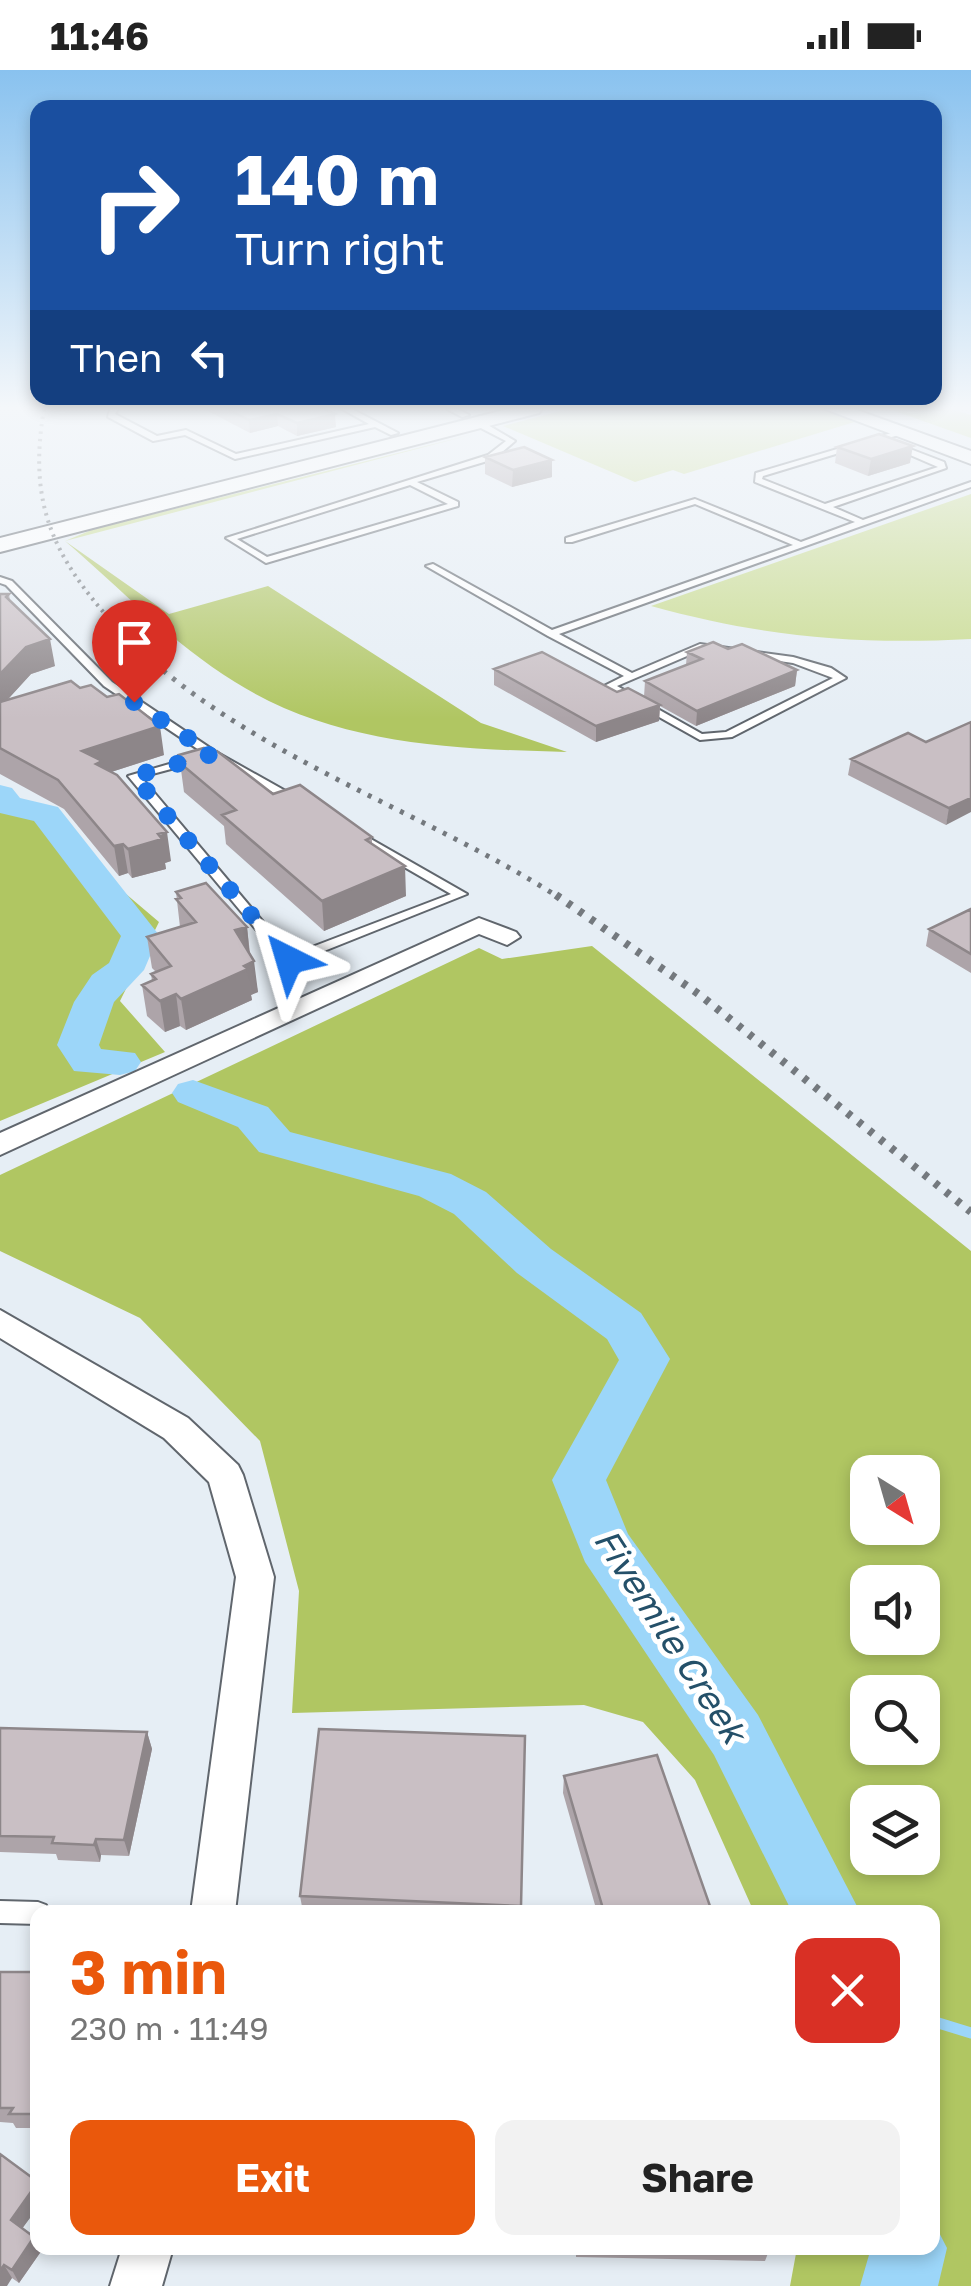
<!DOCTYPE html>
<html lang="en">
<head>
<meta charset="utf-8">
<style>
	body { margin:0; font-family:"Golos Text",sans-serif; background:#f2f2f2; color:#222; height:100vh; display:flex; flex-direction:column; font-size:38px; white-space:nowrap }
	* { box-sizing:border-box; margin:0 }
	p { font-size:32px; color:#767676 }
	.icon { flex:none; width:55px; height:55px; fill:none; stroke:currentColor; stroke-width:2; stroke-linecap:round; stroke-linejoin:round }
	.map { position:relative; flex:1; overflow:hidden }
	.drawer { position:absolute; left:30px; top:1835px; width:910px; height:350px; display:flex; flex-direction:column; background:#fff; border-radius:20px; box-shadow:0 5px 15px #0003 }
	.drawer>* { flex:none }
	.top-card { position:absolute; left:30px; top:30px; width:912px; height:305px; border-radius:20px; box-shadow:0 5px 15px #0003; background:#1a4fa0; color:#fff; overflow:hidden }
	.needle { width:65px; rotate:143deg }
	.buttons { position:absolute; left:850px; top:1385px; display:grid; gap:20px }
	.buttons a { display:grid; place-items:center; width:90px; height:90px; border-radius:20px; background:#fff; box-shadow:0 5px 15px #0003; font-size:50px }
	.pin { position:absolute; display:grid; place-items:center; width:85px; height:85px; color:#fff; margin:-102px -42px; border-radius:50% 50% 50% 0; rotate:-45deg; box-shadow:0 0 10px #0007 }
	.pin .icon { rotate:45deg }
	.me { position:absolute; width:110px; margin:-55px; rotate:320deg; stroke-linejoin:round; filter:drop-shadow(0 0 8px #0008) }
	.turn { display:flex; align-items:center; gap:35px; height:210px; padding:0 40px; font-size:45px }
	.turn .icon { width:130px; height:130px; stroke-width:2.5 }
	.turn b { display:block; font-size:70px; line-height:85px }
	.then { display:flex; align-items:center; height:95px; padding:0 40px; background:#0003; gap:20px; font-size:38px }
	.round { display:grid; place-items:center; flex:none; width:105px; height:105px; border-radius:20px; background:#f2f2f2 }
	.headline { display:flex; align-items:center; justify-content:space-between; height:170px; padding:0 40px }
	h1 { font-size:60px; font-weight:700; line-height:75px; color:#ea580c }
	.primary-button { display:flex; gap:20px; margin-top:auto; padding:20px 40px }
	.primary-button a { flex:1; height:115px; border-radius:20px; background:#ea580c; color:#fff; font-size:40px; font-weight:700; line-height:115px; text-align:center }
	.primary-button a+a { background:#f2f2f2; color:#222 }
	.status { display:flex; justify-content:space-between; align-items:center; height:70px; padding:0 50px; background:#fff; direction:ltr }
	.status svg { height:28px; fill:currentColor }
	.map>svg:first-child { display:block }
	.green { fill:#c7da8a }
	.forest { fill:#b0c662; fill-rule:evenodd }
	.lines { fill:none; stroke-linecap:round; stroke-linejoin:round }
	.stream { stroke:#9cd6f9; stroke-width:11 }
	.river { fill:#9cd6f9; fill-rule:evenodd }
	.lane-casing { stroke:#60666d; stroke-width:4 }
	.street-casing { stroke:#60666d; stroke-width:4 }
	.secondary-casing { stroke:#60666d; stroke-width:4 }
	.lane { fill:#fff; fill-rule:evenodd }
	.street { fill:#fff; fill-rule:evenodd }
	.secondary { fill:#fff; fill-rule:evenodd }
	.rail-far2 { stroke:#74797e; stroke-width:4; stroke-dasharray:2.5 5; stroke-linecap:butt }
	.rail-far1 { stroke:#74797e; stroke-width:5; stroke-dasharray:4 8; stroke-linecap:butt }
	.rail { stroke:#74797e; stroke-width:8; stroke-dasharray:5 9; stroke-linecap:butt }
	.wall { fill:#ada4a9 }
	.shaded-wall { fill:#8d8689 }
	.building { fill:#c9bfc4; stroke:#8d8689; stroke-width:2.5 }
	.route { stroke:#1a73e8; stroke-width:18; stroke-dasharray:0 32.4 }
	.labels { text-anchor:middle; stroke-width:10; stroke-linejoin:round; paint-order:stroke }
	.water-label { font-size:35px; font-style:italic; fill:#245069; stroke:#fff }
</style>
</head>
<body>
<div class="status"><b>11:46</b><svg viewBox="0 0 49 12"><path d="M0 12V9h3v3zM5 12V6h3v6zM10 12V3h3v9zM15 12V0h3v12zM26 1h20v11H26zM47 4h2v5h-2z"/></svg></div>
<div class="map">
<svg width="971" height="2216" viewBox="0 0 971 2216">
	<rect width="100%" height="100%" fill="#e6eef5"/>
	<!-- green -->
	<path class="green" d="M568,339H827L861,350L684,404L673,400L635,412L503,356Z
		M889,339H951L971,345V368Z
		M478,363L65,471L94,459Z
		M971,424V569C855,575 764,567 651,536Z"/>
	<!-- forest -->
	<path class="forest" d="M65,471L169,544L268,516L481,653L567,682C453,679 335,675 235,612C172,573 121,519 65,471Z
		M0,717L159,852L120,931L165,982L0,1051Z
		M592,876L971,1181V2216H790L797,2178H932V1842H754L695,1710L643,1652L584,1635L292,1643L299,1521L260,1371L140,1248L0,1181V1105L479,878L502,889ZM922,1402V1458H868V1402ZM922,1512V1568H868V1512ZM922,1622V1678H868V1622ZM922,1732V1788H868V1732Z"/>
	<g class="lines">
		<!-- stream -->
		<path class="stream" d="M932,1951L971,1963"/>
		<!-- river -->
		<path class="river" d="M0,715L12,718L20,728L58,737L159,865L144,900L114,932L99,975L101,979L135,983L141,992L135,1001L120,1005L74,1001L57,975L74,932L92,905L109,893L121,866L34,751L0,743Z
			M193,1010L268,1037L290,1062L451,1104L486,1122L551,1179L641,1243L670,1289L606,1410L628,1464L758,1645L860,1842H792L714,1685L585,1492L552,1410L619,1290L607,1269L517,1203L454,1144L419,1126L259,1082L238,1057L178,1032L172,1023L178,1014Z
			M932,2149L947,2178L938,2216H860L871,2178H932Z"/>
		<defs>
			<path id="lane" d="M110,339H118L115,344L157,366L186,360L236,384L369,354L342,339H352L398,363L391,365L375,357L235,389L185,365L153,371L108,347Z
				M447,339H457L469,345L462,347Z
				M475,351H481L515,371L494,389L417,412L458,432V436L266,493L226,468L488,385L506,371L475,355ZM410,415L448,434L267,487L237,469Z
				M898,361L905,363L763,406L762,409L825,434L938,397L894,378L897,374L944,392L946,398L833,437L863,450L971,412V417L559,564L632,603L700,574L793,587L831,598L846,608L732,667L700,670L604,616L624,606L548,566L426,496L433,494L552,560L793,475L695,434L572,472H566V468L695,429L801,472L855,452L755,412L756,403ZM701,580L793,593L833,608L726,662L702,664L617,616Z
				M0,507L12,511L112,612L216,682L298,728V732H290L208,686L104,616L6,515L0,513Z
				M197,686L202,689L201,691L141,707L291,885L451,824L354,768V764H362L467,824L294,893H284L128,706Z
				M0,1831L38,1832L46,1835L49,1842H38V1854L0,1853Z"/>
			<path id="street" d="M479,848L516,862L520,867L507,875L479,864L0,1085V1063Z
				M0,1240L188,1348L238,1395L243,1405L274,1507L235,1842H191L236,1507L209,1412L164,1368L0,1268Z
				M122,2178H173L162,2216H110Z"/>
			<path id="secondary" d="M508,339H542L539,343L0,482V468Z
				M825,339H854L971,381V394Z"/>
		</defs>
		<!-- lane casing -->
		<use href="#lane" class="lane-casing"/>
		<!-- street casing -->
		<use href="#street" class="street-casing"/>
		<!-- secondary casing -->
		<use href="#secondary" class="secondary-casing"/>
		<!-- lane -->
		<use href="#lane" class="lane"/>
		<!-- street -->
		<use href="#street" class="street"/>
		<!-- secondary -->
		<use href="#secondary" class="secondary"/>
		<!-- rail-far2 -->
		<path class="rail-far2" d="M44,339C28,432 52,485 113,553"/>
		<!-- rail-far1 -->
		<path class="rail-far1" d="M111,551C225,678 418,737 560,828"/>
		<!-- rail -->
		<path class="rail" d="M556,825L700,925L971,1142"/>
	</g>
	<!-- wall -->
	<path class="wall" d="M204,339H326L336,357L297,366L278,356L250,363Z
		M837,377L910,393L868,406L835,393Z
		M485,387L552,390V407L512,417L485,404Z
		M0,524H9L10,530L55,596L31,604L7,630L164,685L111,702L171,791L165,793L166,799L132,808L128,803L119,806L64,739L0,704Z
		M728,579L797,600L795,616L696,656L660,636L659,651L596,672L494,615V599L644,627L645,611L686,595L687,582Z
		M971,652L946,755L848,705L851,689L926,672Z
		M179,685L372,767V774L406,826L324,861L226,774L224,756L184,722Z
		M176,822L247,857L250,883L258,922L251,925L252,930L186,960L180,956L165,962L147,946L142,915L152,911L151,904L156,902L152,898L147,867L180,857Z
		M971,839V903L926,876L929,859Z
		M0,1658L147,1662L152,1679L129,1786L101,1785L100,1792L58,1790L56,1784L0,1782Z
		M525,1666L521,1842H303L300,1826Z
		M564,1706L710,1836L708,1842H597L563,1723Z
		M0,1902H38V2058H16L13,2053L0,2052Z
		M0,2084L38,2137L22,2158L34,2167L38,2173V2178L42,2180L19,2213L12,2208L0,2216Z
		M576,2178H770L765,2191L576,2187Z"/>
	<!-- shaded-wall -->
	<path class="shaded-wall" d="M277,344L278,356L250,363L249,350Z
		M335,344L336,357L297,366V353Z
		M913,376L910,393L868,406L871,389Z
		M552,390V407L512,417L513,400Z
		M50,569L55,596L31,604L0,638V604L26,577Z
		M797,600L795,616L696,656L697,641Z
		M660,635L659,651L596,672V656Z
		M160,656L164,685L105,704L82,681Z
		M971,728V742L946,755L949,738Z
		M167,762L171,791L165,793L166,799L132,808L128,779Z
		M123,774L128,803L119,806L114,776Z
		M405,796L406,826L324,861L322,831Z
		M247,857L250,888L235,860Z
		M254,891L258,922L251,925L252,930L186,960L181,929Z
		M176,924L180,956L165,962L160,931Z
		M147,1662L152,1679L129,1786L124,1770Z
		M96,1769L101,1785L100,1792L94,1775Z
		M710,1836L708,1842H684Z
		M38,2113V2137L19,2163L11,2150Z
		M34,2167L38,2173V2178H40L42,2180L19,2213L12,2200Z
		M4,2195L12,2208L7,2216H0V2201Z"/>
	<!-- building -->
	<path class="building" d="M227,339H324L335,344L297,353L277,344L249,350Z
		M879,364L913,376L871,389L837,377Z
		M524,377L552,390L513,400L485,387Z
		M0,524H9L6,527L50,569L26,577L0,604Z
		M713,572L728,579L742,574L797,600L697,641L645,611L702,589L687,582Z
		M542,582L617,622L628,618L660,635L596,656L494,599Z
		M71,611L80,618L91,615L107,627L119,624L160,656L82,681L102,691L96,694L117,705L167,762L158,764L162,769L128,779L123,774L114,776L58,710L0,678V632Z
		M971,652V728L949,738L851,689L908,663L926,672Z
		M204,678L210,683L217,681L273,724L300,715L372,767L366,770L405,796L322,831L222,745L236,740L180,693L185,691L179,685Z
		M206,813L247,857L235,860L254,891L244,896L248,899L181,929L176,924L160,931L142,915L156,909L151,904L171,896L147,867L196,852L176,829L181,828L176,822Z
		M971,839V884L929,859Z
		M0,1658L147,1662L124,1770L96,1769L94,1775L52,1773L54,1767L0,1766Z
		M319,1659L525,1666L521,1836L300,1826Z
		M657,1685L710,1836L684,1842H604L564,1706Z
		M0,1902H38V2044H9L13,2038H0Z
		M0,2084L38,2112L11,2150L34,2167L12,2200L4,2195L0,2201Z"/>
	<!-- sky -->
	<linearGradient id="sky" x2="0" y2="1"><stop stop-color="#89c2ef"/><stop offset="0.52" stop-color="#f4f7fa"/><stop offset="1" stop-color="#f4f7fa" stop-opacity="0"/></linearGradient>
	<rect width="971" height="649" fill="url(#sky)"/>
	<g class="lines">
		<!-- route -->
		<path class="route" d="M134,632L212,684L134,706L289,890"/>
	</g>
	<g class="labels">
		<!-- water labels -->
		<g class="water-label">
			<text transform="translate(670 1566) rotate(57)" y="12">Fivemile Creek</text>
		</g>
	</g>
</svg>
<div class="buttons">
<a><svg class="needle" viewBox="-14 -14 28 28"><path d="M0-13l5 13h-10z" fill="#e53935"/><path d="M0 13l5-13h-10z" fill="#767676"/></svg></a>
<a><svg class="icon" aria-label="sound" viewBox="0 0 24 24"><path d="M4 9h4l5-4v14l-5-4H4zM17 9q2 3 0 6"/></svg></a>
<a><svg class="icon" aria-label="search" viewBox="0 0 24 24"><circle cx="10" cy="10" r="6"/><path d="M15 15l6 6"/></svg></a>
<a><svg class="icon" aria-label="layers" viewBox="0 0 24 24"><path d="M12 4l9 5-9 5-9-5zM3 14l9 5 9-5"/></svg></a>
</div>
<div class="pin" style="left:134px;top:632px;background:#d93025"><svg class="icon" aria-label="arrive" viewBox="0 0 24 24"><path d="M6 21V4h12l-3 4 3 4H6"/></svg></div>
<svg class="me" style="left:289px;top:890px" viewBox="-20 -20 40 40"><path d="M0-17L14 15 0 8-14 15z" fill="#1a73e8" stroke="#fff" stroke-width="4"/></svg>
<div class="top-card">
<div class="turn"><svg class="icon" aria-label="right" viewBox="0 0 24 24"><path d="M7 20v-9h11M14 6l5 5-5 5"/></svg><div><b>140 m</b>Turn right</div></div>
<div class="then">Then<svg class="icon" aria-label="left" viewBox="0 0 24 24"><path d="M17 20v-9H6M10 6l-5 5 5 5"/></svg></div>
</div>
<section class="drawer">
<div class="headline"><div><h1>3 min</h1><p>230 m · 11:49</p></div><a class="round" style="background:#d93025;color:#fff"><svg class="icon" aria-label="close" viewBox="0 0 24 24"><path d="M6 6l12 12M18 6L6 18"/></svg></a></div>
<div class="primary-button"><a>Exit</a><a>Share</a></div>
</section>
</div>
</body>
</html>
